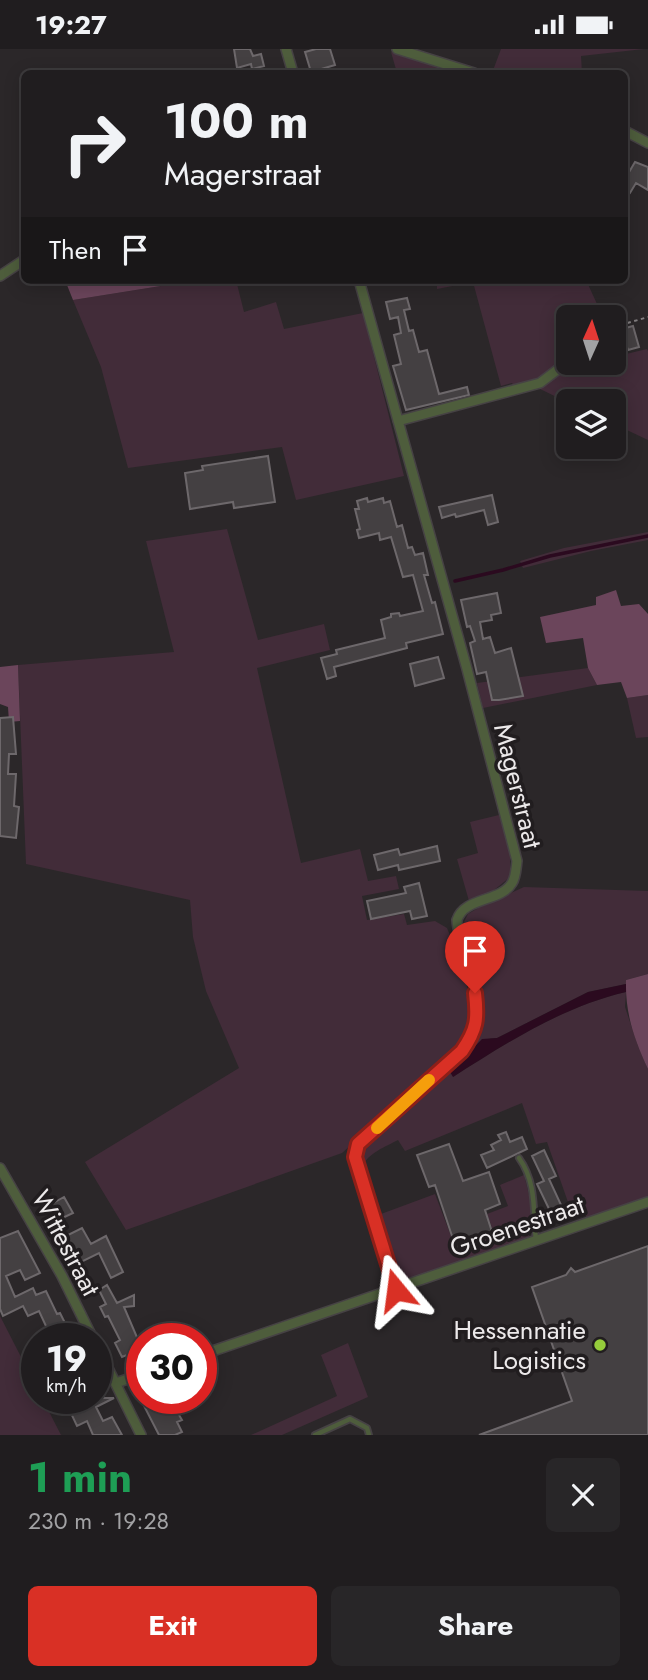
<!DOCTYPE html>
<html lang="en">
<head>
<meta charset="utf-8">
<style>
	body { margin:0; font-family:Jost,sans-serif; background:#282628; color:#f1f3f6; height:100vh; display:flex; flex-direction:column; font-size:26px; white-space:nowrap }
	* { box-sizing:border-box; margin:0 }
	p { font-size:23px; color:#a2a2a4 }
	.icon { flex:none; width:38px; height:38px; fill:none; stroke:currentColor; stroke-width:2; stroke-linecap:round; stroke-linejoin:round }
	.map { position:relative; height:1386px; overflow:hidden }
	.details { display:flex; flex-direction:column; background:#201d1f; flex:1 }
	.details>* { flex:none }
	.hud { position:absolute; left:21px; top:21px; width:607px; height:214px; border-radius:10px; box-shadow:0 4px 18px #0003,0 0 0 2px #3d3b3d; background:#201d1f; color:#f1f3f6; overflow:hidden }
	.needle { width:46px; rotate:3deg }
	.buttons { position:absolute; left:556px; top:256px; display:grid; gap:14px }
	.buttons a { display:grid; place-items:center; width:70px; height:70px; border-radius:10px; background:#201d1f; box-shadow:0 4px 18px #0003,0 0 0 2px #3d3b3d; font-size:35px }
	.speed { position:absolute; left:21px; top:1274px; display:flex; gap:14px; font-size:35px; font-weight:700; text-align:center }
	.speed>* { display:grid; place-content:center; width:91px; height:91px; border-radius:50%; background:#201d1f; box-shadow:0 4px 18px #0003,0 0 0 2px #3d3b3d; line-height:1 }
	.speed small { font-size:18px; font-weight:400 }
	.speed .limit { border:10px solid #d22; background:#fff; color:#111 }
	.pin { position:absolute; display:grid; place-items:center; width:60px; height:60px; color:#fff; margin:-72px -30px; border-radius:50% 50% 50% 0; rotate:-45deg; box-shadow:0 0 7px #0007 }
	.pin .icon { rotate:45deg }
	.me { position:absolute; width:77px; margin:-38px; rotate:344deg; stroke-linejoin:round; filter:drop-shadow(0 0 5px #0008) }
	.turn { display:flex; align-items:center; gap:24px; height:147px; padding:0 28px; font-size:32px }
	.turn .icon { width:91px; height:91px; stroke-width:2.5 }
	.turn b { display:block; font-size:49px; line-height:60px }
	.then { display:flex; align-items:center; height:66px; padding:0 28px; background:#0003; gap:14px; font-size:26px }
	.round { display:grid; place-items:center; flex:none; width:74px; height:74px; border-radius:10px; background:#282628 }
	.summary { display:flex; align-items:center; justify-content:space-between; height:119px; padding:0 28px }
	h1 { font-size:42px; font-weight:700; line-height:52px; color:#1e9e55 }
	.button { display:flex; gap:14px; margin-top:auto; padding:14px 28px }
	.button a { flex:1; height:80px; border-radius:10px; background:#d93025; color:#fff; font-size:28px; font-weight:700; line-height:80px; text-align:center }
	.button a+a { background:#282628; color:#f1f3f6 }
	.status { display:flex; justify-content:space-between; align-items:center; height:49px; padding:0 35px; background:#201d1f; direction:ltr }
	.status svg { height:19px; fill:currentColor }
	.map>svg:first-child { display:block }
	.green { fill:#422c39 }
	.forest { fill:#6b455b }
	.water { fill:#2b0a1f }
	.lines { fill:none; stroke-linecap:round; stroke-linejoin:round }
	.stream { stroke:#2b0a1f; stroke-width:3.5 }
	.building { fill:#444042; stroke:#6d686b; stroke-width:2 }
	.service-casing { stroke:#464244; stroke-width:8 }
	.minor-casing { stroke:#464244; stroke-width:12 }
	.path { stroke:#827e80; stroke-width:2; stroke-dasharray:3.5 3.5; stroke-linecap:butt }
	.service { stroke:#4e5d3c; stroke-width:4.5 }
	.minor { stroke:#4e5d3c; stroke-width:9 }
	.route-casing { stroke:#8d1f18; stroke-width:18 }
	.route { stroke:#d93025; stroke-width:12 }
	.slow { stroke:#f59e0b; stroke-width:12 }
	.poi-dot { fill:#95cc3b; stroke:#211d1f; stroke-width:2.5 }
	.labels { text-anchor:middle; stroke-width:7; stroke-linejoin:round; paint-order:stroke }
	.street-label { font-size:26px; fill:#ece9ea; stroke:#211d1f }
	.poi-label { font-size:26px; fill:#ece9ea; stroke:#211d1f; text-anchor:end }
</style>
</head>
<body>
<div class="status"><b>19:27</b><svg viewBox="0 0 49 12"><path d="M0 12V9h3v3zM5 12V6h3v6zM10 12V3h3v9zM15 12V0h3v12zM26 1h20v11H26zM47 4h2v5h-2z"/></svg></div>
<div class="map">
<svg width="648" height="1386" viewBox="0 0 648 1386">
	<rect width="100%" height="100%" fill="#2b2729"/>
	<!-- green -->
	<path class="green" d="M501,0H644L581,7L582,24H492Z
		M391,3L460,24H397Z
		M166,231H236L244,263L276,253L284,280L363,264L404,427L296,451L282,398L128,419L101,318L73,251L167,236Z
		M437,231H586L603,268H569V309L543,329L514,338L512,334L501,337L473,233L437,240Z
		M623,299L626,305L647,300L648,302V391L614,375V352H569V354L538,339L572,313H580L586,321L596,313H614V303Z
		M227,480L258,591L324,575L330,601L257,619L301,814L360,800L368,832L396,827L399,840L362,847L367,871L404,865L407,876L435,872L447,879L460,910L472,958L470,979L464,990L443,1013L342,1104L126,1181L85,1113L239,1019L206,942L193,888L190,851L26,815L18,616L174,603L146,492Z
		M648,483V491L591,502L523,519L520,512L564,499Z
		M588,619L597,636L483,659L477,634Z
		M648,646V688L636,689L627,649Z
		M499,766L510,802V828L493,842L469,852L457,810L478,804L470,773Z
		M524,838L648,842V925L626,931V935L588,943L497,989C475,988 465,1012 453,1028C508,993 562,958 626,943L625,958L638,997L648,1020V1150L587,1170L580,1152L569,1156L547,1093L536,1095L522,1054L405,1102L398,1091C385,1098 368,1104 362,1118L360,1110L363,1095L475,989L476,928L464,883V873L468,865L478,859Z
		M524,1126C529,1144 537,1174 527,1191L407,1230H401L396,1226L379,1170L381,1165L435,1145L456,1200L495,1187L487,1165L508,1157L500,1136Z
		M0,1267L37,1339V1349H42L61,1386H0Z
		M348,1294L368,1348L282,1386H251L337,1347L321,1306Z"/>
	<!-- forest -->
	<path class="forest" d="M65,231H166L167,236L73,251Z
		M616,541L621,557L639,555L648,565V646L627,649L621,633L597,636L588,619L583,589L546,594L540,568L596,556V548Z
		M18,616L20,672L9,673L8,658L0,655V618Z
		M648,925V1020C634,990 625,964 626,931Z"/>
	<!-- water -->
	<path class="water" d="M626,935V943C562,958 508,993 453,1028L450,1023L482,990L497,989L588,943Z"/>
	<g class="lines">
		<!-- stream -->
		<path class="stream" d="M455,532L503,521L550,507L648,487"/>
	</g>
	<!-- building -->
	<path class="building" d="M234,0H250L253,7L261,5L264,17L252,20L251,15L237,19Z
		M316,0H330L335,16L311,23L305,3Z
		M635,113L648,118V141L636,134L630,144L625,141V130Z
		M407,249L410,260L404,261L409,282L413,281L419,303L427,301L439,345L467,338L469,346L406,361L393,317L401,315L394,286L401,284L398,268L390,270L386,253Z
		M633,277L639,298L628,301L625,292L614,295V282Z
		M268,407L275,453L234,459L233,453L190,460L185,424L203,421L202,417Z
		M492,446L498,473L488,476L484,461L456,468L455,465L442,469L439,458Z
		M367,449L368,453L383,449L384,454L390,452L397,478L402,476L408,499L412,498L415,506L423,504L428,526H424L432,554L435,553L443,585L406,594L407,599L334,618L336,627L327,630L321,609L337,605L336,601L385,589L381,571L391,568V565L399,564L400,567L423,562L413,526L403,528L391,488L380,491L379,484L359,489L357,481L360,480L355,460H359L357,452Z
		M497,544L501,564L491,566L492,571L480,573L483,590L490,588L495,604L511,599L523,647L499,651H492L486,623L477,625L470,594L475,592L470,577L467,578L461,551Z
		M438,608L444,629L415,637L410,615Z
		M13,668L16,705H9L8,725H16L14,757L19,758L16,789L0,787V669Z
		M437,797L440,812L399,821L398,816L378,821L374,806L398,800L400,806Z
		M419,834L427,867L412,870L410,862L371,870L367,852L406,844L404,838Z
		M506,1083L510,1093L522,1088L527,1100L487,1119L481,1106L494,1101L491,1096L501,1091L498,1086Z
		M449,1095L463,1132L489,1123L500,1155L485,1161L493,1186L456,1199L435,1136L429,1138L417,1106Z
		M544,1101L556,1127L549,1130L562,1158L551,1164L537,1135L544,1132L532,1107Z
		M64,1148L73,1164L54,1173L46,1158Z
		M82,1179L91,1195L106,1187L123,1223L111,1229L99,1204L75,1216L68,1202L72,1200L66,1187Z
		M18,1182L40,1224L25,1231L20,1221L6,1227L15,1248L33,1239L36,1246L46,1242L57,1265L60,1264L73,1290H52L39,1262L28,1267L23,1257L3,1267L0,1260V1189Z
		M648,1197V1386H479L572,1352L532,1238L566,1226L571,1219L575,1223Z
		M107,1236L117,1254L134,1246V1257L124,1258L142,1300L122,1308L115,1294L120,1291L108,1267L105,1268L100,1258L106,1255L99,1241Z
		M96,1332L104,1349H114L96,1358L103,1372L112,1368L122,1386H93L87,1372L77,1377L69,1360L81,1354L79,1349H96Z
		M140,1349H169L182,1371L177,1373L182,1383L175,1386H159Z"/>
	<g class="lines">
		<defs>
			<path id="service" d="M519,1109C537,1134 533,1163 536,1192
				M315,1386L350,1370L367,1379L369,1386"/>
			<path id="minor" d="M286,0L293,24
				M397,0L474,24
				M625,82L648,94
				M0,227L24,211
				M359,231L467,620L517,812C516,819 516,828 512,834C501,853 464,848 457,871C459,906 488,947 474,983C472,989 466,996 462,1001L358,1095L355,1108L396,1241
				M398,372L540,334L569,312
				M0,1119L62,1227L93,1290
				M96,1295L141,1386
				M201,1306L648,1153
				M116,1334L142,1325"/>
		</defs>
		<!-- service casing -->
		<use href="#service" class="service-casing"/>
		<!-- minor casing -->
		<use href="#minor" class="minor-casing"/>
		<!-- path -->
		<path class="path" d="M614,278L648,268"/>
		<!-- service -->
		<use href="#service" class="service"/>
		<!-- minor -->
		<use href="#minor" class="minor"/>
	</g>
	<g class="lines">
		<defs>
			<path id="route" d="M396,1241L355,1108L358,1095L462,1002C477,980 478,970 475,944"/>
		</defs>
		<!-- route casing -->
		<use href="#route" class="route-casing"/>
		<!-- route -->
		<use href="#route" class="route"/>
		<!-- slow -->
		<path class="slow" d="M377,1079L429,1031"/>
	</g>
	<!-- markers -->
	<circle class="poi-dot" cx="600" cy="1296" r="7"/>
	<g class="labels">
		<!-- street labels -->
		<g class="street-label">
			<text transform="translate(518 737) rotate(76)" y="9">Magerstraat</text>
			<text transform="translate(517 1177) rotate(-19)" y="9">Groenestraat</text>
			<text transform="translate(66 1194) rotate(62)" y="9">Wittestraat</text>
		</g>
		<!-- poi labels -->
		<g class="poi-label">
			<text x="586" y="1290">Hessennatie<tspan x="586" dy="30">Logistics</tspan></text>
		</g>
	</g>
</svg>
<div class="buttons">
<a><svg class="needle" viewBox="-14 -14 28 28"><path d="M0-13l5 13h-10z" fill="#e53935"/><path d="M0 13l5-13h-10z" fill="#a2a2a4"/></svg></a>
<a><svg class="icon" aria-label="layers" viewBox="0 0 24 24"><path d="M12 4l9 5-9 5-9-5zM3 14l9 5 9-5"/></svg></a>
</div>
<div class="speed"><div>19<small>km/h</small></div><div class="limit">30</div></div>
<div class="pin" style="left:475px;top:944px;background:#d93025"><svg class="icon" aria-label="arrive" viewBox="0 0 24 24"><path d="M6 21V4h12l-3 4 3 4H6"/></svg></div>
<svg class="me" style="left:396px;top:1241px" viewBox="-20 -20 40 40"><path d="M0-17L14 15 0 8-14 15z" fill="#d93025" stroke="#fff" stroke-width="4"/></svg>
<div class="hud">
<div class="turn"><svg class="icon" aria-label="right" viewBox="0 0 24 24"><path d="M7 20v-9h11M14 6l5 5-5 5"/></svg><div><b>100 m</b>Magerstraat</div></div>
<div class="then">Then<svg class="icon" aria-label="arrive" viewBox="0 0 24 24"><path d="M6 21V4h12l-3 4 3 4H6"/></svg></div>
</div>
</div>
<section class="details">
<div class="summary"><div><h1>1 min</h1><p>230 m · 19:28</p></div><a class="round"><svg class="icon" aria-label="close" viewBox="0 0 24 24"><path d="M6 6l12 12M18 6L6 18"/></svg></a></div>
<div class="button"><a>Exit</a><a>Share</a></div>
</section>
</body>
</html>
